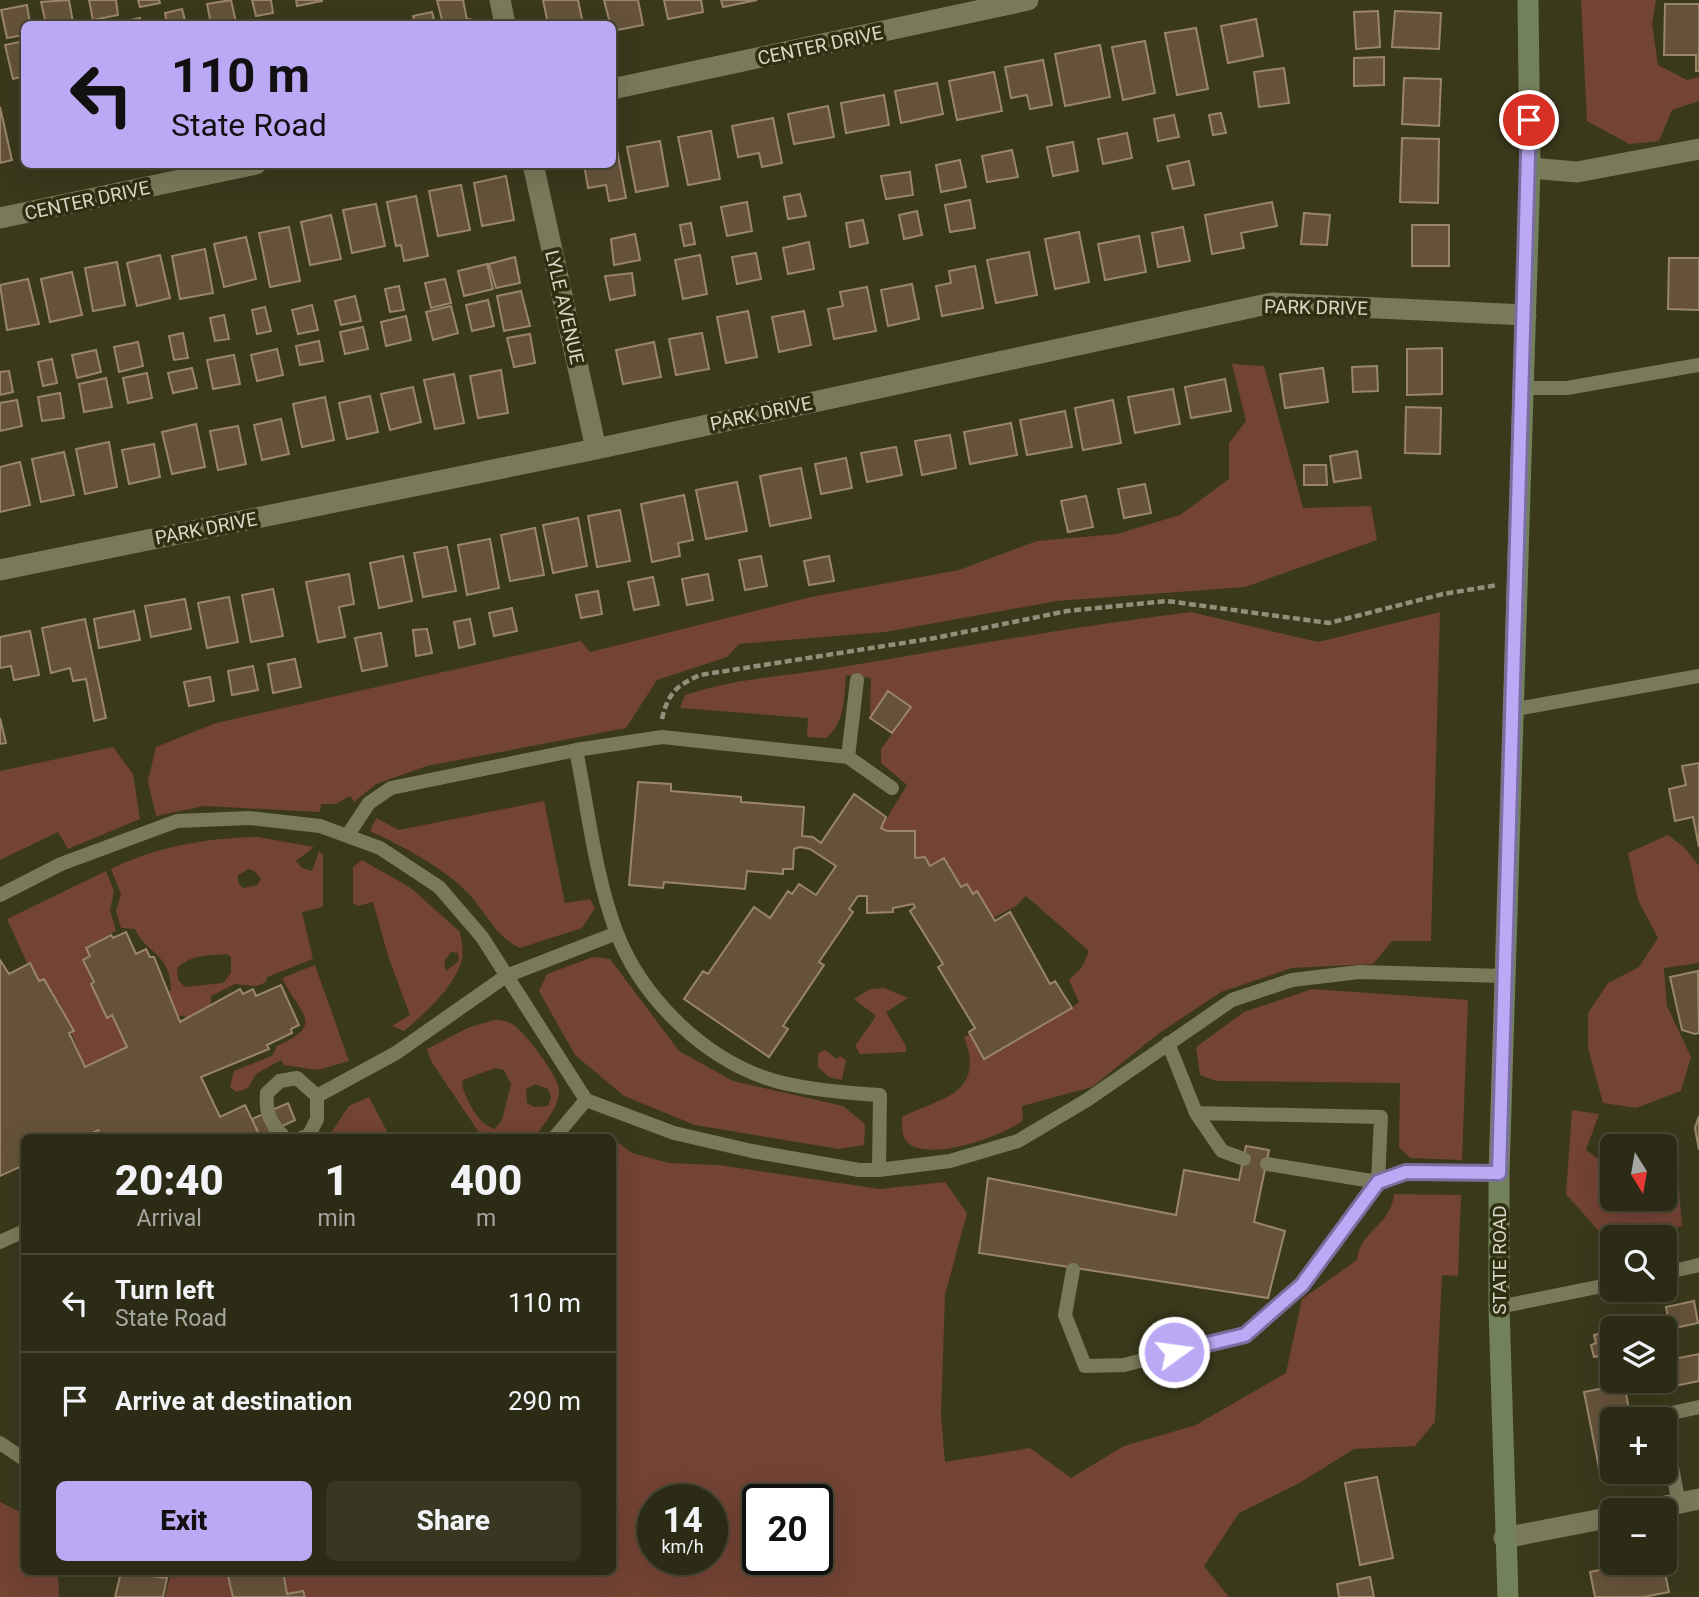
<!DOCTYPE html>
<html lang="en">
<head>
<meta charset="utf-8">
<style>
	body { margin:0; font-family:Roboto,sans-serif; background:#383722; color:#f1f3f6; height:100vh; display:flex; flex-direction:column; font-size:26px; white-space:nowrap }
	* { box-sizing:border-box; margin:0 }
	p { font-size:23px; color:#a6a7a0 }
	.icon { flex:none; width:38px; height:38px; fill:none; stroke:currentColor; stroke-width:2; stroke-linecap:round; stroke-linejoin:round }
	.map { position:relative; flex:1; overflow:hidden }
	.drawer { position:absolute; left:21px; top:1134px; width:595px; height:441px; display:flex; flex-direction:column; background:#2c2b15; border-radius:10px; box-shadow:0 7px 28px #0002,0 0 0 2px #484734 }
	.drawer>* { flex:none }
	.top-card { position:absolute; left:21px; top:21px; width:595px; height:147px; border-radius:10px; box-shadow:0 7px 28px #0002,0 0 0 2px #484734; background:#bca9f5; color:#111; overflow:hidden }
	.needle { width:46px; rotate:169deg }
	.buttons { position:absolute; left:1600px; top:1134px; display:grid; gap:14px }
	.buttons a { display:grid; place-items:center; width:77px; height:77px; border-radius:10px; background:#2c2b15; box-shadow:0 7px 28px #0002,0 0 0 2px #484734; font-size:35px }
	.speed { position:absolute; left:637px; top:1484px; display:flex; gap:14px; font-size:35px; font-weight:700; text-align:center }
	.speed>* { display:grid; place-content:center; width:91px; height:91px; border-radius:50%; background:#2c2b15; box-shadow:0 7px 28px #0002,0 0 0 2px #484734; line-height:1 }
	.speed small { font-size:18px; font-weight:400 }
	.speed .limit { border:4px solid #111; border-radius:10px; background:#fff; color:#111 }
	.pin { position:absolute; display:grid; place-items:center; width:60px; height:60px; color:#fff; margin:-30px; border:4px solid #fff; border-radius:50%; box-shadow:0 2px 7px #0007 }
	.me { position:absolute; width:77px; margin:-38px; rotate:76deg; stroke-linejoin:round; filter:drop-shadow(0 0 5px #0008) }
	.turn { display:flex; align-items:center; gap:24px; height:147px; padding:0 35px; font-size:32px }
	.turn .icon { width:91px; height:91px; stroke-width:2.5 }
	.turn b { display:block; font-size:49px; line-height:60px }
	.eta { display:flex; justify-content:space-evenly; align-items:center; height:119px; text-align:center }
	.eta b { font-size:42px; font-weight:800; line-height:49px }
	.action { display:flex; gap:14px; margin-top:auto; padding:14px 35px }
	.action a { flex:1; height:80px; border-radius:10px; background:#bca9f5; color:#111; font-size:28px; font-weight:800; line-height:80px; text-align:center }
	.action a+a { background:#383722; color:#f1f3f6 }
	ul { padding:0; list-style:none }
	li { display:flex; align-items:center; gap:21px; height:98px; padding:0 35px; border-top:2px solid #484734 }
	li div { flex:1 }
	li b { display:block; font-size:26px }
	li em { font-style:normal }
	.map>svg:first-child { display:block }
	.green { fill:#734334; fill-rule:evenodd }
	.building { fill:#66523a; stroke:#9a856b; stroke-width:2 }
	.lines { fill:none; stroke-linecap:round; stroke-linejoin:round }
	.path { stroke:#91907a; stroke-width:4.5; stroke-dasharray:7 3.5; stroke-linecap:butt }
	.lane { stroke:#7a795a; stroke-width:14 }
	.street { stroke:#7a795a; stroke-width:21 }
	.secondary { stroke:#73815b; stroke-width:21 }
	.route-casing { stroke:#7a6e9f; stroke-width:18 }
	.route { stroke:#bca9f5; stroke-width:12 }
	.labels { text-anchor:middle; stroke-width:7; stroke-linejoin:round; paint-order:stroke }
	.street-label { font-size:19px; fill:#d8d8c7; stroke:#2f2f12 }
</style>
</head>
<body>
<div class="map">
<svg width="1699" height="1597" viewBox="0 0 1699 1597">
	<rect width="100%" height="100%" fill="#3a391c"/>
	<!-- green -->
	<path class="green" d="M1581,0H1656L1652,24L1658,65L1687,80L1699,77V101L1672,110L1659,141L1629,144L1587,121Z
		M1232,364L1264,366L1303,508L1371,506L1377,540L1245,587L1057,601L885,632L739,644L727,657L657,680L626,728L427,766L376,784L354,802L350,796L336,804H321L320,812L204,806L156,816L148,781L156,747L216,723L581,641L590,652L811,597L959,570L1037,541L1117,534L1180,515L1229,479V443L1246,421Z
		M1191,612L1318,642L1440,612L1431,941H1392L1373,964L1292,968L1221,992L1158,1034L1092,1087L1022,1106L1023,1120C1004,1136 929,1162 908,1143C901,1137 902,1125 902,1117C938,1098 987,1096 964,1037L970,1034L985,1059L1072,1008L1079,1002L1069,980L1082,967L1089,951L1026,896L1016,906L993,918L977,891L973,894L930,866L925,857L915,858V831H887L881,828L907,785L881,763V749L911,707L888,691L870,718L871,678L846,675C844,699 845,722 826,738L807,737L808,718L680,708L685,695C739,677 792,676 848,666C962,647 1076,626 1191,612Z
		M113,747L133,774L140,819L68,849L58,832L0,860V771Z
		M544,801L565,903L590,899L595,908L582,928L520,948C494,936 487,913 468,893C441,866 404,847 370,831L376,818L399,830Z
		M1668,835L1684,847L1699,866V963L1664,968L1667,1006L1691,1057L1681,1091L1636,1108L1603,1103L1588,1048V1013L1608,983L1639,967L1658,938L1638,900L1628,853Z
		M258,837L314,847L296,861L302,868L312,871L319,851L323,855V907L302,912L313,959L267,977L266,982L257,986L235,984L211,996V1008L186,1019L184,1015L178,1017L166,993L171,990C171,953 146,954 135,929L121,928L116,911L121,894L111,869C158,846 206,838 258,837ZM249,869L254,871L261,879L257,885L243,888L238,882V875ZM227,954L231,957V973L223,983L185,987L178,980L177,968C192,954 207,956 227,954Z
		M362,860L411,888L460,932C461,941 464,950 462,959C456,986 424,1014 404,1031L392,1026L410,1015L389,959L373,902L357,906L353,903V867ZM451,952L458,953L459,961L446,971L444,962Z
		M106,871L114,891L110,910L116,931L86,947L90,956L83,960L107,1017L112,1015L127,1047L85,1067L59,1001L56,1002L44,979L39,981L31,964L28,965L7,919Z
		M593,957L610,959L679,1051L733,1081L843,1106L865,1124L864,1145L839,1149L695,1125L624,1096L575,1055L539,991L547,974Z
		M315,965L349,1061L318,1070L284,1065L281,1060L256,1074L248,1088L236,1092L230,1087L234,1071L272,1056L277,1046C327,1024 299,1014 282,978Z
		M884,988L908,998L886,1012L906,1046V1052L860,1054L855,1046L876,1016L854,999L870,989Z
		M1312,989L1468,1000L1462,1160L1410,1158L1399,1147L1400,1083L1216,1081L1200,1075L1196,1047L1244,1012Z
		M494,1020C503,1020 508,1021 515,1026C526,1034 558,1076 559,1089C560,1106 544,1125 534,1137H482L431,1061L427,1049L470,1027ZM495,1068L504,1070L511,1084L502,1120L495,1129C477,1124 468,1102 462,1086L463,1080ZM535,1084L548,1089L551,1098L548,1106L534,1107L527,1103L526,1089Z
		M825,1050L837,1059L840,1056L846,1060L842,1080L829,1077L818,1067V1053Z
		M369,1097L390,1137H328L349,1106Z
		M1572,1110L1599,1114L1586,1150L1612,1169V1199H1664V1184L1679,1188L1682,1226L1646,1237L1605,1238L1566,1194Z
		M612,1138L632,1153L669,1163L719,1165L880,1189L945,1182L967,1213L945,1295L941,1415L945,1462L1030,1448L1071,1478L1124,1446L1196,1425L1286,1373L1302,1299L1357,1260C1360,1230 1391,1226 1394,1194L1461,1195L1458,1276L1442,1275L1435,1422L1415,1446L1354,1449L1301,1482L1239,1513L1204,1566L1229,1597H165L171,1572H612ZM653,1500H712V1559H653ZM758,1500H817V1559H758Z
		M0,1502L24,1514V1572H58L59,1597H0Z"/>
	<!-- building -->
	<path class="building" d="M69,0L73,22L46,24L41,2Z
		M89,0H116L118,15L93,20Z
		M138,0H159L160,3L140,7Z
		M231,0L236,22L211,24L207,4Z
		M252,0H271L273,13L256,16Z
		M296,0H322V1L297,6Z
		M437,0H463L467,20L470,19L472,24H443Z
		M543,0H578L583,24H548Z
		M604,0H638L643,25L612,31Z
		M664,0H701L703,12L668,19Z
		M721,0H757L723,7Z
		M1665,4H1699V71H1696V55H1664Z
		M27,5L30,24H24V35L7,38L1,10Z
		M182,9L186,24H167L165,13Z
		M1378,11L1380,47L1356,49L1354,12Z
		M1395,11L1441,13L1439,49L1392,47Z
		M432,12L435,24H415L413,16Z
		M140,18L141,24H123L122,22Z
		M1256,19L1263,56L1228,63L1221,26Z
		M1196,28L1208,89L1177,95L1165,33Z
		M24,41V76L13,79L5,45Z
		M1145,41L1155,93L1123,100L1112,47Z
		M1100,45L1110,97L1065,106L1055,54Z
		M1384,57V85L1354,86V58Z
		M1043,60L1052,105L1030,109L1027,95L1011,98L1005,67Z
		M1284,68L1289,103L1259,107L1254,72Z
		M994,72L1002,111L957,120L949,81Z
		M1404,78L1441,79L1439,126L1402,124Z
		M937,83L943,114L901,123L895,91Z
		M884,95L889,125L846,133L841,103Z
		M828,106L834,137L794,144L788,114Z
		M0,107L12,160L0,163Z
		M1221,113L1226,133L1213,135L1209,115Z
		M1174,115L1179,137L1158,141L1154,119Z
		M773,118L782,163L762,167L759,153L738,157L732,126Z
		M711,131L720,179L688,185L678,137Z
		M1127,133L1132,158L1103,164L1098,139Z
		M1402,138L1439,139L1438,203L1400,202Z
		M660,141L668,186L636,192L627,147Z
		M1073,142L1078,171L1053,176L1047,147Z
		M617,150L626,198L609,201L606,185L588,188L584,164H612V151Z
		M1012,150L1018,177L987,182L982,156Z
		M960,160L966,187L941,192L936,165Z
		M1189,161L1194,185L1173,189L1167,166Z
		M910,172L913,195L886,199L881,176Z
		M506,176L514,220L482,226L474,183Z
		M461,185L470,230L438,236L429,191Z
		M800,194L806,216L788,219L784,197Z
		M416,196L428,256L404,261L401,245L396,246L387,202Z
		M970,200L975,228L950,232L945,205Z
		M747,202L752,231L727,236L721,207Z
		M1272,202L1277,226L1241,233L1244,248L1212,254L1205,215Z
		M376,204L385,246L352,253L343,210Z
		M917,211L922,235L904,239L899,215Z
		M1304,213L1330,215L1327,245L1301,244Z
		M331,215L341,259L310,265L301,222Z
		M863,220L868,243L850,247L846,223Z
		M691,223L695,244L684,246L680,225Z
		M1412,225H1449V266H1412Z
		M289,227L300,281L270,287L259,233Z
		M1183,227L1190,261L1158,267L1152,233Z
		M1079,232L1089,282L1055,289L1045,239Z
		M635,234L640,260L614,265L611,239Z
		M1139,236L1146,272L1105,280L1098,244Z
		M246,237L256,279L224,287L214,244Z
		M809,242L814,269L788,274L783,248Z
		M205,249L213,293L180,299L172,256Z
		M1029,252L1037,295L996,303L987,260Z
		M756,253L761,279L737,284L732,257Z
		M160,255L170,298L137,306L127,263Z
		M700,255L707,294L683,299L675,260Z
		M515,257L520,283L496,288L489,264Z
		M1669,258H1699V310L1668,309Z
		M117,262L125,305L93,311L85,268Z
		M487,264L493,289L464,296L458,271Z
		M975,266L983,308L942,316L936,286L951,283L949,271Z
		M72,272L82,315L50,322L41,279Z
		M632,273L635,295L610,300L605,276Z
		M28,279L39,324L7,330L0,285Z
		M445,279L451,303L431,308L425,283Z
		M912,284L919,319L888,326L881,290Z
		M399,286L404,310L390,312L385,289Z
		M867,287L876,331L834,339L828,309L843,306L840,292Z
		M521,291L530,326L504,331L497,296Z
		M355,296L361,321L341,325L335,301Z
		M488,300L494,326L472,331L466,305Z
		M312,305L318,330L298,334L292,310Z
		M451,306L458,333L433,340L426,312Z
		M265,307L271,331L257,334L252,310Z
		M748,311L757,357L726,363L717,317Z
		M804,311L811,345L779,352L772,317Z
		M224,315L229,339L215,341L210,318Z
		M406,316L411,340L386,346L381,322Z
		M363,327L368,349L345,354L340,332Z
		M183,333L188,358L174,360L169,336Z
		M702,333L709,369L676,375L669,339Z
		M530,334L535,363L514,367L507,338Z
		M319,341L323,361L300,365L296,346Z
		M138,342L143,366L119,372L114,347Z
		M654,342L661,377L623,384L616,350Z
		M1442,348V394L1407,395V349Z
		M277,349L283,375L257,381L251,355Z
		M96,350L101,372L77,378L72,355Z
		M234,355L240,384L213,389L207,360Z
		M52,359L57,383L43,386L38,362Z
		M1377,366L1378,391L1353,392L1352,367Z
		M192,368L197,388L173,393L168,373Z
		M1323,368L1328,402L1285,408L1280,374Z
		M501,370L508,413L478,418L470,376Z
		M9,371L13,392L0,395V372Z
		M147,373L152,398L128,403L123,378Z
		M454,374L464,423L435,429L424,380Z
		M106,378L112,407L84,412L79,384Z
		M1225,379L1231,411L1191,418L1185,387Z
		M413,387L421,422L390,430L381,394Z
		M1173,389L1180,424L1135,433L1128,397Z
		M60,393L64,418L42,421L38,397Z
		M370,396L378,432L347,439L339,403Z
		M325,397L334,440L302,447L293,404Z
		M17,400L22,426L0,431V403Z
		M1113,400L1121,443L1083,450L1075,408Z
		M1406,407L1441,408L1440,454L1405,453Z
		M1065,411L1072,447L1027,455L1020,420Z
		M281,419L289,454L262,460L254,425Z
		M1011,423L1017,455L970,464L964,432Z
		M196,424L205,467L172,474L162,432Z
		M238,426L246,464L218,470L210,431Z
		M950,435L956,468L922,475L915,441Z
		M109,442L117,487L85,494L76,449Z
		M154,444L160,477L129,484L122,450Z
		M896,447L902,475L867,482L861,453Z
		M1357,451L1361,478L1334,482L1330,456Z
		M64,452L74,495L41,502L32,459Z
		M846,458L852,488L821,494L815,464Z
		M20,462L30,505L0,512V467Z
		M1304,465H1326L1327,485H1304Z
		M801,468L811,518L770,526L760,476Z
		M737,482L747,531L706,539L696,490Z
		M1145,484L1151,513L1124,518L1118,489Z
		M684,495L693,540L678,543L680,556L652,562L641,504Z
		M1086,496L1093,527L1068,532L1061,501Z
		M620,510L630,561L597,567L588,516Z
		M578,518L587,566L553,573L543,525Z
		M535,528L544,575L510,581L501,535Z
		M490,539L499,588L467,595L458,545Z
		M447,547L456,591L423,597L414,553Z
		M403,556L412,601L379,608L370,563Z
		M761,556L767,586L745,590L739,560Z
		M829,556L834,581L809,585L804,561Z
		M349,574L354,604L339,607L345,637L318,642L306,582Z
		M708,574L713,600L687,605L682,579Z
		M653,577L659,605L634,610L628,582Z
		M273,589L283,636L251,642L242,595Z
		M598,591L602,614L581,618L576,595Z
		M229,597L238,642L207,648L198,603Z
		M185,599L191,629L151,637L145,606Z
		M512,608L517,631L494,636L489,613Z
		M134,611L140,640L99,648L94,619Z
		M85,619L106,718L94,721L86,679L73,681L70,668L51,673L42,628Z
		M470,619L475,644L459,648L454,622Z
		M427,629L432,653L416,656L413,630Z
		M30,631L39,675L14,680L11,666L0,668V637Z
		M381,633L387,666L362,671L355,638Z
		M295,659L301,687L273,693L268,664Z
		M253,666L258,690L232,695L228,671Z
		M210,677L214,701L189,706L184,682Z
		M888,691L911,707L892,733L870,718Z
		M0,718L6,743L0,744Z
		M1699,763V847L1693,817L1675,821L1669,789L1686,785L1682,766Z
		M638,782L671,784V791L741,797V802L804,807L802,836L813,837L821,843L854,794L886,817L881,828L887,831H915V858L925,857L930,866L944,858L961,887L967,884L973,894L977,891L995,921L1010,912L1050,984L1055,981L1072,1008L984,1059L969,1032L975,1028L938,967L943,964L910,911L915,907L913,904L893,908V912L867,913V896H858L849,909L853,912L819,962L824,965L783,1026L788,1029L769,1057L684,999L703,971L708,974L754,907L770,918L788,891L792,894L799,884L816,895L836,866L810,849L800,847L794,849L793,869H783V874L747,871L745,889L664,882L663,888L629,885Z
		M126,932L136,954L146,949L150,957H154L180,1022L240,989L243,994L253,989L256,996L281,985L299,1025L291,1029L292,1033L267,1045L269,1049L201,1077L220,1117L245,1105L261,1138H102L98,1130L82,1138H24V1165L0,1176V960L9,974L30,963L39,981L44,979L74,1031L69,1033L85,1067L127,1047L112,1015L107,1018L91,984L94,982L83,960L90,956L86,948L111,935L113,938Z
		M1698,971L1699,1033L1695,1034L1682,1030L1670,977Z
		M288,1103L295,1120L260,1137L252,1119Z
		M1699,1116V1150L1695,1128Z
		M1246,1146L1269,1150L1254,1222L1285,1231L1268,1298L979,1253L988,1178L1176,1215L1184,1170L1239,1180Z
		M1694,1301L1698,1323L1670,1329L1666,1307Z
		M1612,1331V1367L1602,1369L1599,1356L1594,1357L1591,1345L1596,1343L1594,1335Z
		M1699,1354V1381L1650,1391L1648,1381H1664V1361Z
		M1624,1384L1631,1419H1612V1472H1633L1601,1478L1584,1392Z
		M1377,1477L1393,1558L1360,1565L1345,1483Z
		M1632,1563H1663L1669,1592L1644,1597H1595L1590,1572Z
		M121,1572L167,1578L163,1597H115Z
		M227,1572H283L287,1594L303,1591L305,1597H233Z
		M1370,1577L1374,1597H1339L1337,1584Z"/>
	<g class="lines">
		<!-- path -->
		<path class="path" d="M662,719C668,693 676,686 700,675L935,638L1067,611L1167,601L1329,623L1443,594L1498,585"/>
		<!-- lane -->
		<path class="lane" d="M1523,388H1567L1699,365
			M1511,710L1699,676
			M576,750C588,809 595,875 616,931C642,1000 708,1063 779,1082C811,1090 847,1093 880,1095L879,1170
			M848,757L857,680
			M347,836L369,803L391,788L576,750L662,737L848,757L892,788
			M0,895L61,864L177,821L249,818L320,826L380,848L439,887L482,937L586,1100L674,1133L752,1151L859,1170H879L950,1161L1018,1141L1087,1100L1232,1000L1292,980L1359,972L1504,976
			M1168,1043L1196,1113L1381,1117L1378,1182L1267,1164
			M317,1096L396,1053L506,976L617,933
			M1196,1113L1222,1151L1244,1159
			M285,1138C271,1124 265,1114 267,1093L280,1081L297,1078L317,1096V1119L309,1135L301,1138
			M554,1138L586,1100
			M0,1242L24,1231
			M1073,1270L1065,1315L1085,1366L1124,1365L1245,1334L1302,1285L1378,1182L1406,1172L1499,1173
			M1664,1273L1699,1265
			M1499,1307L1612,1284
			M1664,1424L1667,1414L1699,1407
			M1664,1425L1679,1504
			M0,1443L24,1459"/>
		<!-- street -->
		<path class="street" d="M500,0L505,24
			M612,89L1028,0
			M533,164L596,449
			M1530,168L1577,172L1699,149
			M0,218L256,164
			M0,570L596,449L1272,303L1526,315
			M1646,1510L1699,1499
			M1504,1538L1612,1517"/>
		<!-- secondary -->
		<path class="secondary" d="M1508,1597L1499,1307V1173L1530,168L1528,0"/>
	</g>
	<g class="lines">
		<defs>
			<path id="route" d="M1174,1352L1245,1335L1302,1285L1378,1182L1406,1172L1499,1173L1529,120"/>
		</defs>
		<!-- route casing -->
		<use href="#route" class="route-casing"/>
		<!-- route -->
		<use href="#route" class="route"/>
	</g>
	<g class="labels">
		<!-- street labels -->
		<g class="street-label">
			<text transform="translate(820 45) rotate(-12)" y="7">CENTER DRIVE</text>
			<text transform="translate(87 200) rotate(-12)" y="7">CENTER DRIVE</text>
			<text transform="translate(565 307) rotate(77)" y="7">LYLE AVENUE</text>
			<text transform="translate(1316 307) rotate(1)" y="7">PARK DRIVE</text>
			<text transform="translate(761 413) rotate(-12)" y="7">PARK DRIVE</text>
			<text transform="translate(206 528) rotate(-11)" y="7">PARK DRIVE</text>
			<text transform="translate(1499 1260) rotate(-90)" y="7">STATE ROAD</text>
		</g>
	</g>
</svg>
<div class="buttons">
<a><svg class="needle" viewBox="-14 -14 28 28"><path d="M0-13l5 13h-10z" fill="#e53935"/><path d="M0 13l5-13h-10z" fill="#a6a7a0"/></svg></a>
<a><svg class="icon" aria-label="search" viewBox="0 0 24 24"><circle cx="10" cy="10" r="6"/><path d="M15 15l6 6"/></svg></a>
<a><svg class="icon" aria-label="layers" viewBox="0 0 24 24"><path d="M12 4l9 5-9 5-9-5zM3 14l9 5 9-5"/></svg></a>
<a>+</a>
<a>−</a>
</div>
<div class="speed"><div>14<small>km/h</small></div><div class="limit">20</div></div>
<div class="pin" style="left:1529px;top:120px;background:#d93025"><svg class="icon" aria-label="arrive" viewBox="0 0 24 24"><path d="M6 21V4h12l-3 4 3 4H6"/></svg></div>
<svg class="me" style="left:1174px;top:1352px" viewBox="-20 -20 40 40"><circle r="17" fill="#bca9f5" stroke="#fff" stroke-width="3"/><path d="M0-11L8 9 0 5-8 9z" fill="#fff"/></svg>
<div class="top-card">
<div class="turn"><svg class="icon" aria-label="left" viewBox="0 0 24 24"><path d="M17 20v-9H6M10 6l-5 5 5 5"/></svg><div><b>110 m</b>State Road</div></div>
</div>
<section class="drawer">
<div class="eta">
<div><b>20:40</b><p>Arrival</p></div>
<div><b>1</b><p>min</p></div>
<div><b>400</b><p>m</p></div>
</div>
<ul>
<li><svg class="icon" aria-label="left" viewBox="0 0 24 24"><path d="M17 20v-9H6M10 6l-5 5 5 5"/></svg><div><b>Turn left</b><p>State Road</p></div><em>110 m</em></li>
<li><svg class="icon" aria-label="arrive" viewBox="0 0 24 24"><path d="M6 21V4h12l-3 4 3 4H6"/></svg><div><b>Arrive at destination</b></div><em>290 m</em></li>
</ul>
<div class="action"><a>Exit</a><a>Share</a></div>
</section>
</div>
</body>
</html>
